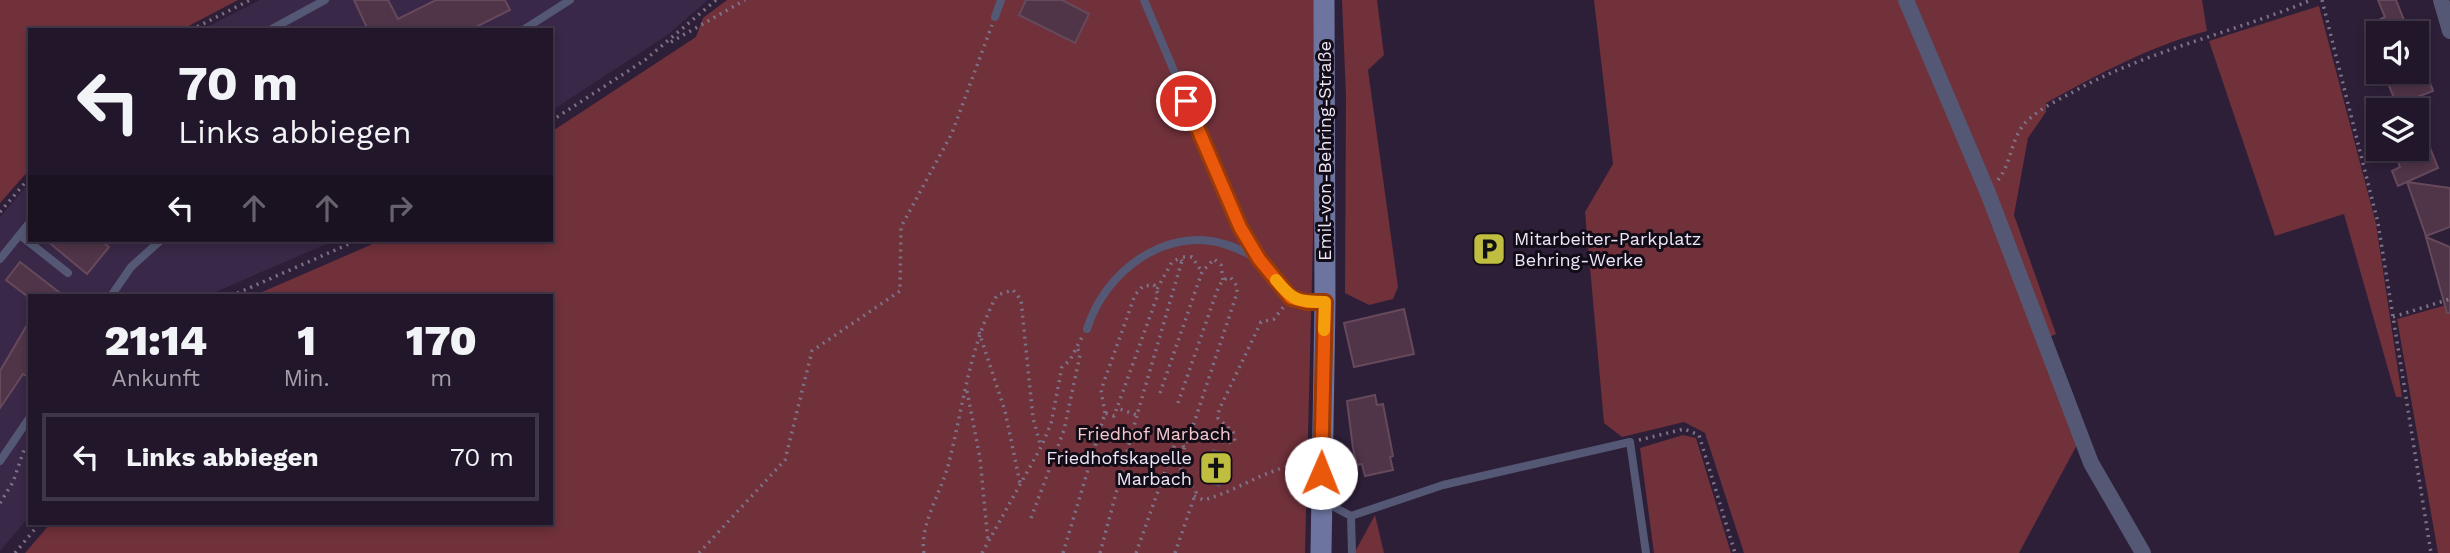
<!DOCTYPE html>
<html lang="de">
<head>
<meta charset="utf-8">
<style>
	body { margin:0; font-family:"Work Sans",sans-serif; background:#2e2436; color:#f1f3f6; height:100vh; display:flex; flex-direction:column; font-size:26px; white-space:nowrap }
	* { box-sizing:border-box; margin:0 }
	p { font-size:23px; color:#a29fa8 }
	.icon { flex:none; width:38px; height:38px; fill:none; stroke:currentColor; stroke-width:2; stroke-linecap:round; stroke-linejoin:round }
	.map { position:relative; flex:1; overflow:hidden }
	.sheet { position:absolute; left:28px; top:294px; width:525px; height:231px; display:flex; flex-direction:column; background:#22172a; border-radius:0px; box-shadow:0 4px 10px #0003,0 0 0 2px #3f3647 }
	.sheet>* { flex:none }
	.banner { position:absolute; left:28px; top:28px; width:525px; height:214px; border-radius:0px; box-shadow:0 4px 10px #0003,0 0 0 2px #3f3647; background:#22172a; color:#f1f3f6; overflow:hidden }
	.controls { position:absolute; left:2366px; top:21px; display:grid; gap:14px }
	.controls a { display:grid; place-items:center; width:63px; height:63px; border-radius:0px; background:#22172a; box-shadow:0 4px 10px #0003,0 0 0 2px #3f3647; font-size:35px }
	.pin { position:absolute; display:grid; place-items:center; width:60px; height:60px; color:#fff; margin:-30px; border:4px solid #fff; border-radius:50%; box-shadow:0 2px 7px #0007 }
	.me { position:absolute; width:77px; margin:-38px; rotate:1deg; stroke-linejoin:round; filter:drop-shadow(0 0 5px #0008) }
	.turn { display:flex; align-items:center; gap:24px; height:147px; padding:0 35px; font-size:32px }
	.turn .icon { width:91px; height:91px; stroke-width:2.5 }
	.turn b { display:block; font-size:49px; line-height:60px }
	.lanes { display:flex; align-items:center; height:66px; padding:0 35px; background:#0003; justify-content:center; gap:35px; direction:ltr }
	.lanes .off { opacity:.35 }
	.eta { display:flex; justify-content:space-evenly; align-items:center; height:119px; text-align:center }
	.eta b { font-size:42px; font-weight:800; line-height:49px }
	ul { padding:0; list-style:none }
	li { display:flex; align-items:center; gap:21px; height:88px; margin:0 14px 10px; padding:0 21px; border:4px solid #3f3647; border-radius:0px }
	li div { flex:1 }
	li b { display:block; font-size:26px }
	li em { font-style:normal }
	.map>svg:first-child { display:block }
	.built { fill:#392847 }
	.green { fill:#70313b }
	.building { fill:#503447; stroke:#67495c; stroke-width:2 }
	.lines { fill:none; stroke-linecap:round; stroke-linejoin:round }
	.path { stroke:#7e7287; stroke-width:3.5; stroke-dasharray:2 5; stroke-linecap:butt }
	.lane { stroke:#545874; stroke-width:8 }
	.street { stroke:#545874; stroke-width:16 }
	.secondary { stroke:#6d74a0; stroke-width:21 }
	.route-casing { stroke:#983908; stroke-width:18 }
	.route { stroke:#ea580c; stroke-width:12 }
	.slow { stroke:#f59e0b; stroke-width:12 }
	.labels { text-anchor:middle; stroke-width:6; stroke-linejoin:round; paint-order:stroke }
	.street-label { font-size:18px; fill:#eee5f6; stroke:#120c17 }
	.poi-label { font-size:18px; fill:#eee5f6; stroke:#120c17; text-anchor:start }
	.park-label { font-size:18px; fill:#f6c8cc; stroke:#120c17 }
</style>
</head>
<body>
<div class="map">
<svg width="2450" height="553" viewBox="0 0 2450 553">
	<rect width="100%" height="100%" fill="#2d1f38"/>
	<!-- built -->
	<path class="built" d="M260,0H708L666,36L551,111V30H201Z
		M30,182V240H336L206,296H30V516L0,551V217Z"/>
	<!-- green -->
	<path class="green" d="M0,0H238L181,30H30V169L0,203Z
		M727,0H1319L1305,553H25L51,523H551V296H253L382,240H551V132L696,37L703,18Z
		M1342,0H1377L1384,55L1368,70L1398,287L1393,299L1369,305L1345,293L1346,96Z
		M1594,0H2202L2207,31C2150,46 2097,75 2046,103V112L2028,138L2014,215L2056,334L2047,338L2078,443L2019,553H1744L1705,433L1684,422L1622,437L1604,423L1585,212L1613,164Z
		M2319,6L2376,224L2402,397H2396L2344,214L2275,236L2209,41Z
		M2450,304V553H2438L2397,319Z
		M1683,435L1696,438L1731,553H1654L1640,448Z
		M1375,515L1384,553H1356V550Z"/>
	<!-- building -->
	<path class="building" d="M354,0H388L398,19L436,0H505L510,10L470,30H368Z
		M1026,0H1062L1089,14L1075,43L1019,15Z
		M2378,0H2396L2409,33H2376L2372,23L2385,17Z
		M2424,67L2433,91L2417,97L2423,110H2399L2387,81Z
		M2418,117L2438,168L2398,186L2392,171L2400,167L2393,149H2417Z
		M2407,182L2450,188V227L2426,236Z
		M2426,237L2450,247V313H2447Z
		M46,240H101L109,247L87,274Z
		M20,262L64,296H27L6,280Z
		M1404,309L1414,354L1354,367L1344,323Z
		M30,320V378L23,374L0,408V371Z
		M1375,395L1377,405L1383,404L1393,456L1390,457L1393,470L1365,476L1362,464L1357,465L1353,448L1347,401Z
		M1213,450L1229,455L1219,486L1203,480Z"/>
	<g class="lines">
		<!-- path -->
		<path class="path" d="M2322,0L2378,223L2431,553
			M191,30L250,0
			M671,42L745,0
			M551,121L645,60L716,0
			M1998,180C2013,161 2010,137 2028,120C2041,108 2058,100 2073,92C2148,50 2233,33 2311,0
			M0,212L30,177
			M1157,289L1172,262L1180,258L1182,261
			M231,296L358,240
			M2393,317L2450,299
			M979,332L1005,411L1020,483
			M967,391L980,458L988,542
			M1160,393L1202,272L1214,259L1221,265L1223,280
			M1178,403L1218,288L1223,280L1230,277L1237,286V293L1191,432L1227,443L1235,441L1233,432L1218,418L1219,410L1261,322L1274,319L1285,305
			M1105,413L1101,390L1135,295L1143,286L1154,285L1158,294L1117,408
			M1639,440L1684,429L1699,435L1735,553
			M1194,496L1204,500C1233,492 1257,475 1286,467L1304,483
			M0,503L13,482L24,450
			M1031,518L1064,430L1080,355L1077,347
			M15,553L40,523
			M699,553L785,460L812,351L900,291L901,227L952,133L992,25
			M924,553C919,526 941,492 948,466C963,409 969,347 997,295L1013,290L1021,300L1033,418L1041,447
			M982,553L1041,447L1051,424L1062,367L1070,360L1082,337
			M1063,553L1105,413L1114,416L1117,408L1137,415L1183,257H1192L1202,272
			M1100,553L1137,415
			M1136,553L1177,438L1182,440L1184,449
			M1175,553L1196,492L1181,470L1184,449L1191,432"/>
		<!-- lane -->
		<path class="lane" d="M1144,0L1240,227L1259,259L1291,298L1324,302
			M995,17L1001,0
			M270,30L325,0
			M523,30L570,0
			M20,235L68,273
			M0,259L30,222
			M111,296L131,267L161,240
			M1087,329C1104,273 1164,226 1224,244C1236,247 1248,254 1259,259
			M0,461L30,417
			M1323,501L1351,516L1443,485L1630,442L1646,553
			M1351,516L1352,553"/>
		<!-- street -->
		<path class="street" d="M1906,0L1988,193L2091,463L2143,553
			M2441,0L2450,31"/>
		<!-- secondary -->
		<path class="secondary" d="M1321,553L1325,302L1324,0"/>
	</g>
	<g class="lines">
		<defs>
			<path id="route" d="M1186,101L1240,227L1259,259L1291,298L1307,302H1325L1321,473"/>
		</defs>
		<!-- route casing -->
		<use href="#route" class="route-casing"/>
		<!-- route -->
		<use href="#route" class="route"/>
		<!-- slow -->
		<path class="slow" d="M1276,280C1293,301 1298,302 1325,302L1324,330"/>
	</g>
	<!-- icons -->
	<defs>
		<symbol id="parking-square" viewBox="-11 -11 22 22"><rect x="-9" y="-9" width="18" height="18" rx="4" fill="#c0be40" stroke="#120c17"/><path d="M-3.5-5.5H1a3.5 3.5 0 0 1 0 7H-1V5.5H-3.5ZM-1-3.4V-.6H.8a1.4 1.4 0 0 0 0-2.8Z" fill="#111"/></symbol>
		<symbol id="church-square" viewBox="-11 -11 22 22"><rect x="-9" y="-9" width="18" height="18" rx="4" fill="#c0be40" stroke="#120c17"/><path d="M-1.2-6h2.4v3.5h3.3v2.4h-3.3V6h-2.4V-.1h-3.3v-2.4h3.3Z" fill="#111"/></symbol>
	</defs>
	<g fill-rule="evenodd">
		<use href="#parking-square" x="1470" y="230" width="38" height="38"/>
		<use href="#church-square" x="1197" y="449" width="38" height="38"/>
	</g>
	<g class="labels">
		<!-- street labels -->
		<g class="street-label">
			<text transform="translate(1325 151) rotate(-90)" y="6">Emil-von-Behring-Straße</text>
		</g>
		<!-- poi labels -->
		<g class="poi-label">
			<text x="1514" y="245">Mitarbeiter-Parkplatz<tspan x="1514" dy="21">Behring-Werke</tspan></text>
			<text x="1192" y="464" text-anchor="end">Friedhofskapelle<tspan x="1192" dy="21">Marbach</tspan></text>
		</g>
		<!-- park labels -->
		<g class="park-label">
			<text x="1154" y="440">Friedhof Marbach</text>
		</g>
	</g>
</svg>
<div class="controls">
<a><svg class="icon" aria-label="sound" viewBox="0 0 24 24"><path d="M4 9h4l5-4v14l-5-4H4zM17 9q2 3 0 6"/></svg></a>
<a><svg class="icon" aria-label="layers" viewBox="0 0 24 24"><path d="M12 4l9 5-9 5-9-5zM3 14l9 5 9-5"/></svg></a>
</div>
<div class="pin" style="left:1186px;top:101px;background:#d93025"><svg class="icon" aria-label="arrive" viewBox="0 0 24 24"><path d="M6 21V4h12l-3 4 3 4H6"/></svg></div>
<svg class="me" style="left:1321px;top:473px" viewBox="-20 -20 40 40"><circle r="19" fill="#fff"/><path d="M0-13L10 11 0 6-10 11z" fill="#ea580c"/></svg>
<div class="banner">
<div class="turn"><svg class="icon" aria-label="left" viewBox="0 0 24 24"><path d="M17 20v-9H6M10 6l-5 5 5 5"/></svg><div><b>70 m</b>Links abbiegen</div></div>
<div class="lanes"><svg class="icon" aria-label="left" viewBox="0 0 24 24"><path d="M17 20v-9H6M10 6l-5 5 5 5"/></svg><svg class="icon off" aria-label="ahead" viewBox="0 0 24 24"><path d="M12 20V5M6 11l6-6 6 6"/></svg><svg class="icon off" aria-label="ahead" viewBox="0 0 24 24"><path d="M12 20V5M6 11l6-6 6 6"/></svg><svg class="icon off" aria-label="right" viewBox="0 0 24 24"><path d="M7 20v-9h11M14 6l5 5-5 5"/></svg></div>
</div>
<section class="sheet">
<div class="eta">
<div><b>21:14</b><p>Ankunft</p></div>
<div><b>1</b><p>Min.</p></div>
<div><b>170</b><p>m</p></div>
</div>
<ul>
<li><svg class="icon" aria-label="left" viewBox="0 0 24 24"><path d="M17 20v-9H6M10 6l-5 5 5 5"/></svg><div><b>Links abbiegen</b></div><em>70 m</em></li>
</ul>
</section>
</div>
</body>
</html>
